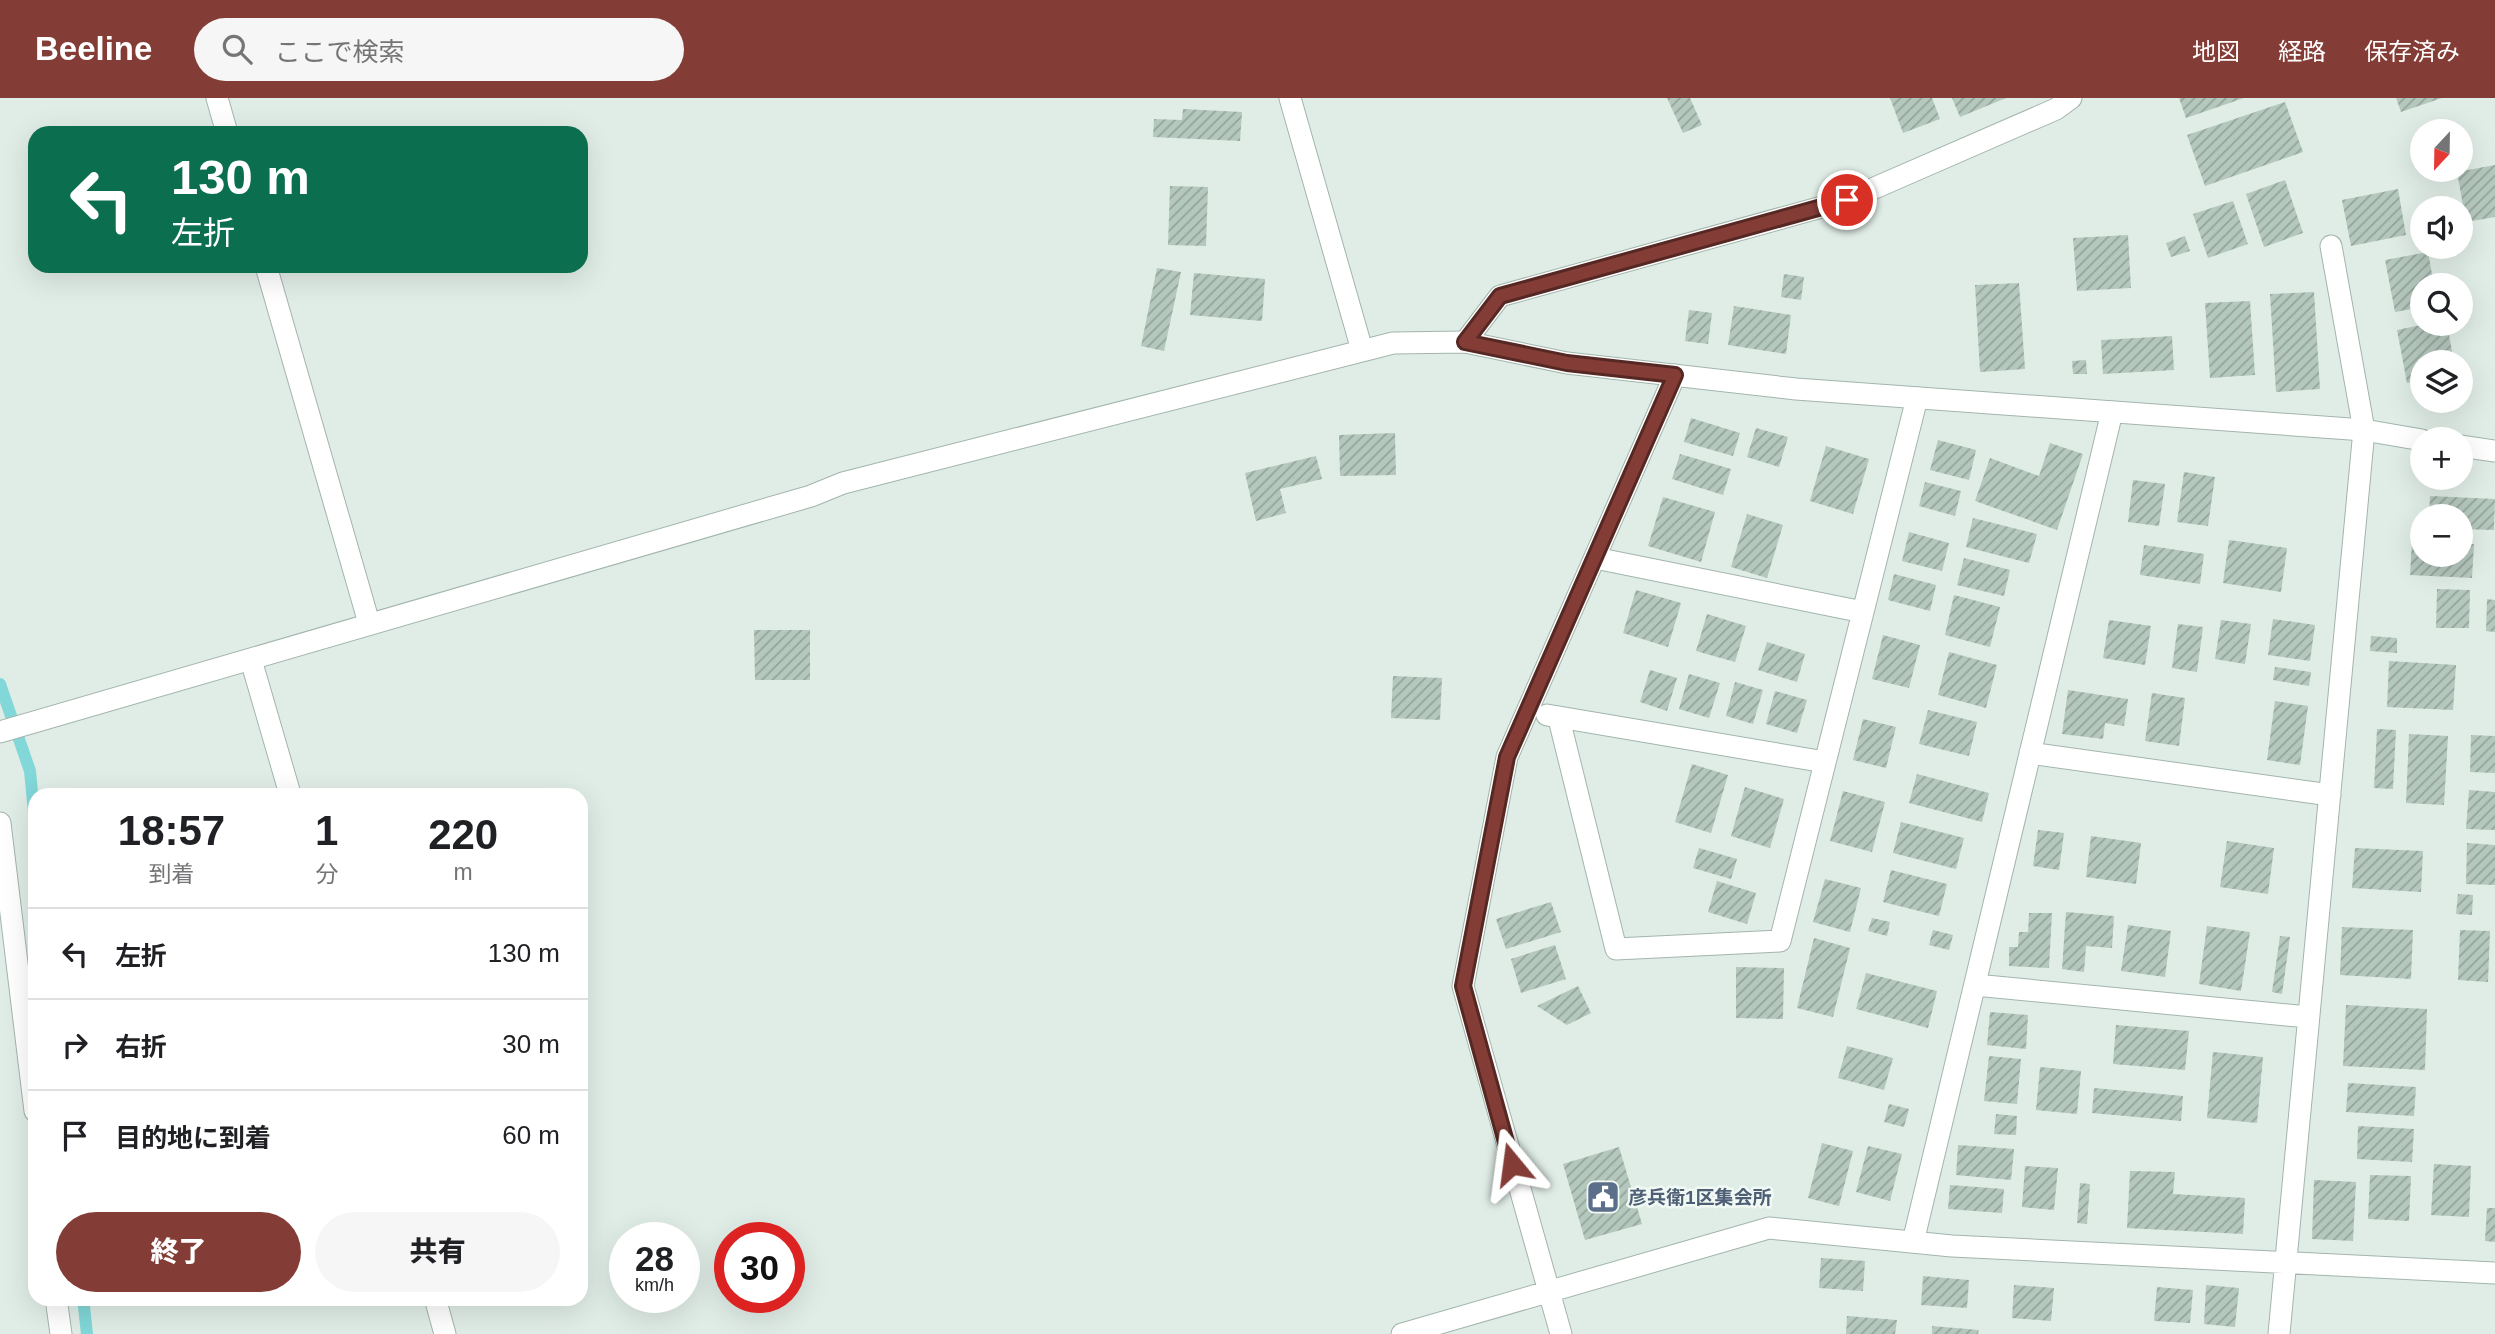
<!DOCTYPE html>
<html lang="ja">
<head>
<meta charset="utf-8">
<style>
	body { margin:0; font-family:Helvetica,"Noto Sans JP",sans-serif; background:#f6f6f6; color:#202124; height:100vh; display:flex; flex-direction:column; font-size:26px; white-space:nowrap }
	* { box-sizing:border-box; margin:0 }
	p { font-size:23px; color:#757577 }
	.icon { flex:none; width:38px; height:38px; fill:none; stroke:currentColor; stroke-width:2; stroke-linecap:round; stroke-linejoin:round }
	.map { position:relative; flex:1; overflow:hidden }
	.side { position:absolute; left:28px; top:690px; width:560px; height:518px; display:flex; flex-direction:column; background:#fff; border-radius:21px; box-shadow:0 7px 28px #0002 }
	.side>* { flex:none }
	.guide { position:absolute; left:28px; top:28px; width:560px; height:147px; border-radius:21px; box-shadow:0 7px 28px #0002; background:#0b6e4f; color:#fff; overflow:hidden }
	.needle { width:46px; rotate:202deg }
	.tools { position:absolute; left:2410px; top:21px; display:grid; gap:14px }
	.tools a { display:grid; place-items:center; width:63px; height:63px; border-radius:50%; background:#fff; box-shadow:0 7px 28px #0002; font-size:35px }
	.speed { position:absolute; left:609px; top:1124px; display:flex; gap:14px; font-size:35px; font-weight:700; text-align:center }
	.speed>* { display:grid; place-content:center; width:91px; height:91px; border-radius:50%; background:#fff; box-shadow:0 7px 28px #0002; line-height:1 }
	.speed small { font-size:18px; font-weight:400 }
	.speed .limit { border:10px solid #d22; background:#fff; color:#111 }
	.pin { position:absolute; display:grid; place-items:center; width:60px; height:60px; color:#fff; margin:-30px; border:4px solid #fff; border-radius:50%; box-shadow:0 2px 7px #0007 }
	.me { position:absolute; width:77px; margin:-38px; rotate:344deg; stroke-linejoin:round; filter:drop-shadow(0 0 5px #0008) }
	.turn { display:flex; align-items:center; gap:24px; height:147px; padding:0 28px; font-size:32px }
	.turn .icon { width:91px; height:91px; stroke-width:2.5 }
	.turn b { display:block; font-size:49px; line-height:60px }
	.eta { display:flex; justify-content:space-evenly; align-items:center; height:119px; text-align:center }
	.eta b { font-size:42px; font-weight:800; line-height:49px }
	.button { display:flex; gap:14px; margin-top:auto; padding:14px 28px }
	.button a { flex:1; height:80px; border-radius:42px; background:#843d36; color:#fff; font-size:28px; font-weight:800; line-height:80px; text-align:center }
	.button a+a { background:#f6f6f6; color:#202124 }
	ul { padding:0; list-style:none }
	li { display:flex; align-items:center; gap:21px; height:91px; padding:0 28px; border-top:2px solid #e0e0e0 }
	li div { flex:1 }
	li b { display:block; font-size:26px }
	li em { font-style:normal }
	header { display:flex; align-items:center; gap:42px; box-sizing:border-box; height:98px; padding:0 35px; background:#843d36; color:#fff }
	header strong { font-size:33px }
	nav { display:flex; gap:38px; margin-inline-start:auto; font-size:24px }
	.search { width:490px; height:63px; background:#f6f6f6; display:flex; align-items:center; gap:18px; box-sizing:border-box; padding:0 24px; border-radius:38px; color:#757577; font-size:26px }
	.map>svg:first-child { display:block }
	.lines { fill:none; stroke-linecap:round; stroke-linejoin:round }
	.stream { stroke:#82d7d8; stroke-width:12 }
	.building { fill:url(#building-hatch) }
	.service-casing { stroke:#a2b5ac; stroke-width:23 }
	.minor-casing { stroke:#a2b5ac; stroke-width:23 }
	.tertiary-casing { stroke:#a2b5ac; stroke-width:23 }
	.service { stroke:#fff; stroke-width:21 }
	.minor { stroke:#fff; stroke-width:21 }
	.tertiary { stroke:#fff; stroke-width:21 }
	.route-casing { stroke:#562823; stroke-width:18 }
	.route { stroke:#843d36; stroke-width:12 }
	.labels { text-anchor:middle; stroke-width:5; stroke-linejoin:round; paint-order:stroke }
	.service-label { font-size:19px; font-weight:bold; fill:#4e5e75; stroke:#f1f9f4; text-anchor:start }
</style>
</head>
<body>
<header>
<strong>Beeline</strong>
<div class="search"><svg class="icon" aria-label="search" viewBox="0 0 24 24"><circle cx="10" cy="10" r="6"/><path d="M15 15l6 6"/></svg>ここで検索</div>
<nav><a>地図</a><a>経路</a><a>保存済み</a></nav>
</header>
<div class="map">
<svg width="2495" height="1236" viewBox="0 0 2495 1236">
	<defs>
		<pattern id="building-hatch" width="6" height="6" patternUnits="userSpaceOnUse" patternTransform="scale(1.75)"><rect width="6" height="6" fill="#b5c8be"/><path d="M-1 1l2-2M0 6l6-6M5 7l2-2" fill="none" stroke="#93a49b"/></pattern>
	</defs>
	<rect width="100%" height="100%" fill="#e0ede6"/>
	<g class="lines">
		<!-- stream -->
		<path class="stream" d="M0,586L30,673L35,725
			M83,1200L87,1236"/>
	</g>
	<!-- building -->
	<path class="building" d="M1667,0H1690L1702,27L1683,35Z
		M1890,0H1932L1940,21L1903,35Z
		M1952,0H2006L1960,19Z
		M2179,0H2244L2186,20Z
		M2396,0H2442L2401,14Z
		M2285,4L2303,54L2205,88L2187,37Z
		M1183,11L1242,14L1240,43L1153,39L1154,21L1182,22Z
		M2495,67V119L2466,124L2457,74Z
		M2285,82L2303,135L2264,149L2246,96Z
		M1170,88L1208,89L1206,148L1168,147Z
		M2398,91L2406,137L2351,148L2342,102Z
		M2233,103L2248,146L2208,160L2193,116Z
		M2128,137L2131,190L2077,193L2073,140Z
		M2185,138L2190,153L2171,159L2166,145Z
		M2428,154L2434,187H2422V209L2395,214L2385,162Z
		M1157,170L1181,174L1164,253L1141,248Z
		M1194,175L1265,181L1262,223L1190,217Z
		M1784,176L1804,179L1801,202L1781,199Z
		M2019,185L2025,271L1980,274L1975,187Z
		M2314,194L2320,291L2276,294L2270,196Z
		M2250,203L2255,277L2210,280L2205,205Z
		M1734,208L1791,217L1786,256L1728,247Z
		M1689,212L1712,215L1708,246L1685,243Z
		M2426,226H2447L2454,264H2422V283L2407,285L2397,232Z
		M2172,238L2174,272L2103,276L2101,242Z
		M2086,262L2087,276H2073L2072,263Z
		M1691,320L1740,335L1733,358L1684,344Z
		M1756,330L1788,339L1779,369L1747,359Z
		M1395,335L1396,377L1340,378L1339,337Z
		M1938,342L1976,352L1969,382L1930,372Z
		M2050,345L2083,356L2057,432L1975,403L1990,360L2039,378Z
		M1826,348L1869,361L1853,416L1810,403Z
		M1680,356L1731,371L1723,397L1672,381Z
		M1316,358L1322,381L1280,391L1286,415L1256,423L1245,375Z
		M2184,374L2215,379L2208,428L2177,424Z
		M2133,382L2165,386L2159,428L2128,424Z
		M1925,384L1961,393L1955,418L1919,408Z
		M2430,398L2495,401L2494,432L2460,431V418H2429Z
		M1663,399L1715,414L1701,464L1648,448Z
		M1747,416L1783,427L1767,480L1731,469Z
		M1973,420L2037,436L2029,465L1966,449Z
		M1909,434L1949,445L1942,473L1902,463Z
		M2229,442L2287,450L2281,494L2223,485Z
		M2412,444H2422V457H2460V446H2474L2472,480L2410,477Z
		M2144,447L2204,456L2200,486L2140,477Z
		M1964,460L2010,472L2004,498L1957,487Z
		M1894,476L1936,487L1930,513L1888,502Z
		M2437,491L2470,492L2469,530H2436Z
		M1636,492L1681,505L1668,549L1623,535Z
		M1954,497L2000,509L1990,549L1945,537Z
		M2487,501L2495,502V534L2486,533Z
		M1707,516L1746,528L1735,564L1696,553Z
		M2273,521L2315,527L2310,563L2268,557Z
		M2109,522L2151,528L2145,567L2103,560Z
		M2221,522L2251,526L2245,566L2215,561Z
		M2178,526L2203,529L2197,574L2172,570Z
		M754,532H810V582H755Z
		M1883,537L1920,547L1909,590L1872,581Z
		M2371,538L2397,540V555L2370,553Z
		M1767,544L1805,556L1797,584L1758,572Z
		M1949,554L1997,567L1986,610L1938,597Z
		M2389,563L2456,567L2453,612L2387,609Z
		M2275,569L2311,574L2309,588L2273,582Z
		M1650,572L1677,580L1667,613L1640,604Z
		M1689,576L1720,585L1709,620L1679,611Z
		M1393,578L1442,580L1440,622L1391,620Z
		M1735,584L1763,592L1753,626L1726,618Z
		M2068,592L2128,601L2124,628L2105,625L2103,641L2062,636Z
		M1775,593L1807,602L1797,635L1766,626Z
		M2152,595L2185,600L2179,648L2145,643Z
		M2275,603L2308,608L2300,667L2267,662Z
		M1928,612L1977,624L1969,658L1919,646Z
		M1863,621L1896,629L1886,670L1853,662Z
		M2377,631L2396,632L2393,691L2374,690Z
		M2409,636L2448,638L2444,707L2406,705Z
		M2471,637L2495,638V675L2470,674Z
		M1692,666L1728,677L1711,735L1675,724Z
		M1917,676L1989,695L1982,724L1909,705Z
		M1745,689L1784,701L1770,750L1731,738Z
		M2469,692L2495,694V732L2466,731Z
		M1843,693L1885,704L1872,754L1830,743Z
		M1901,724L1964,740L1956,771L1893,755Z
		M2038,732L2064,735L2059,772L2033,768Z
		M2091,738L2141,745L2136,786L2086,779Z
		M2227,743L2274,750L2268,796L2220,789Z
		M2467,745L2495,747V787L2466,786Z
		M1699,750L1737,761L1731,781L1693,770Z
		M2355,750L2423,753L2421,794L2352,790Z
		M1891,772L1947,786L1939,818L1883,804Z
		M1825,781L1861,790L1850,834L1813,824Z
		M1717,783L1756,795L1747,826L1708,814Z
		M2458,796L2473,797L2472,817L2456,816Z
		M1551,804L1561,834L1506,851L1496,821Z
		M2066,814L2114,818L2112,850L2086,848L2084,874L2062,871Z
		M2029,815H2052L2049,870L2009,868V849H2018L2019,834H2028Z
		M1872,820L1890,824L1887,838L1868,833Z
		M2128,827L2171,833L2165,879L2121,873Z
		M2207,828L2250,834L2241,893L2199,886Z
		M2342,829L2413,832L2411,881L2340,877Z
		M1933,832L1953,837L1949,852L1929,847Z
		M2460,832L2490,833L2488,884L2458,882Z
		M2280,838L2290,839L2282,896L2272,894Z
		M1814,840L1850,850L1833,919L1797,910Z
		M1555,847L1566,881L1521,895L1511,861Z
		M1736,869L1784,870L1783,921L1736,920Z
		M1866,875L1937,893L1928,930L1856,911Z
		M1578,888L1591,915L1567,927L1537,908Z
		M2346,907L2427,911L2425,972L2343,968Z
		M1990,914L2028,917L2026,951L1987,947Z
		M2116,927L2189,933L2185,972L2113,966Z
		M1847,948L1893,960L1884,992L1838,980Z
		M2213,954L2263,959L2257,1025L2207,1020Z
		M1989,958L2021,961L2017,1006L1984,1003Z
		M2040,969L2081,973L2077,1016L2036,1012Z
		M2348,985L2416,989L2414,1018L2346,1014Z
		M2094,990L2183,998L2181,1023L2092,1015Z
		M1889,1006L1909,1011L1904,1029L1884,1024Z
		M1996,1016L2017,1018L2016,1037L1994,1036Z
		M2358,1028L2414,1031L2412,1064L2357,1061Z
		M1822,1045L1853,1053L1839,1108L1808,1100Z
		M1958,1047L2014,1051L2011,1082L1956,1077Z
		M1868,1048L1902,1056L1890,1103L1856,1094Z
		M1619,1049L1642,1126L1585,1142L1563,1066Z
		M2434,1066L2471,1068L2469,1119L2431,1117Z
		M2025,1068L2058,1070L2054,1112L2022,1109Z
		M2130,1073L2175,1074L2173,1096L2245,1100L2243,1136L2127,1130Z
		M2370,1077L2411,1078L2409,1123L2368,1121Z
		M2314,1082L2356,1084L2353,1143L2312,1141Z
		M2080,1085L2090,1086L2087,1126L2077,1125Z
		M1950,1087L2004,1091L2002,1115L1948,1111Z
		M2487,1110H2495V1144L2485,1143Z
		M1821,1160L1865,1163L1863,1193L1819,1190Z
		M1923,1178L1969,1182L1967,1210L1921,1207Z
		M2014,1187L2054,1190L2051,1223L2012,1220Z
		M2206,1187L2239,1190L2235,1229L2204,1226Z
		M2157,1189L2193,1192L2190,1225L2154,1223Z
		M1847,1218L1897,1222L1895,1236H1846Z
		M1932,1228L1979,1232L1978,1236H1932Z"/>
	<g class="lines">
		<defs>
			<path id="service" d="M2331,148L2364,332"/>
			<path id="minor" d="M217,0L227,35
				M1290,0L1362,252
				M266,168L369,525
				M1465,244L1500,198L1847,102L2056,11L2071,0
				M1595,460L1863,514
				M251,562L290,696
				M1547,617L1825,664
				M1559,621L1616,851L1780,843L1917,300
				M2030,655L2330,697
				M0,725L35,1013
				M1975,887L2308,919
				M1913,1144L2112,314
				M56,1200L61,1236
				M435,1200L445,1236
				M1402,1236L1769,1130L1952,1148L2495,1175
				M1561,1236L1463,888L1507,659L1675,277
				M2279,1236L2364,332"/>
			<path id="tertiary" d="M2460,348L2495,353
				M0,634L811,398L843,385L1393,245L1465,244L1567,265L1796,291L2364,332L2422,342"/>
		</defs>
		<!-- service casing -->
		<use href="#service" class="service-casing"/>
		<!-- minor casing -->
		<use href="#minor" class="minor-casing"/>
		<!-- tertiary casing -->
		<use href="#tertiary" class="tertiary-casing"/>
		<!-- service -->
		<use href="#service" class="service"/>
		<!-- minor -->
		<use href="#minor" class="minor"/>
		<!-- tertiary -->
		<use href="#tertiary" class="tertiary"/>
	</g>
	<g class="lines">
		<defs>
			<path id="route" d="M1512,1066L1463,888L1507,659L1675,277L1567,265L1465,244L1500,198L1847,102"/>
		</defs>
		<!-- route casing -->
		<use href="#route" class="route-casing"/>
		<!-- route -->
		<use href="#route" class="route"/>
	</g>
	<!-- icons -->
	<defs>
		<symbol id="civic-square" viewBox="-11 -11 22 22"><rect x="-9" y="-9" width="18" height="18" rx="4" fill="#5c6f8a" stroke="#f1f9f4"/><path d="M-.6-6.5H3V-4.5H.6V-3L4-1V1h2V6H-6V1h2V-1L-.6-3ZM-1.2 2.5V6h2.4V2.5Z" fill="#fff"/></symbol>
	</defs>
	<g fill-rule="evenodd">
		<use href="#civic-square" x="1584" y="1080" width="38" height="38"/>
	</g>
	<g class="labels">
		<!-- service labels -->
		<g class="service-label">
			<text x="1628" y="1106">彦兵衛1区集会所</text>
		</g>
	</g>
</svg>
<div class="tools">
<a><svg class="needle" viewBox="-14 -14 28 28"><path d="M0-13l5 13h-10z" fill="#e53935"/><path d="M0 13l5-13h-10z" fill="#757577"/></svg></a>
<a><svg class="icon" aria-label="sound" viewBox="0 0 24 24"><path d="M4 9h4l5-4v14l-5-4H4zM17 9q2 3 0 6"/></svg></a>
<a><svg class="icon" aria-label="search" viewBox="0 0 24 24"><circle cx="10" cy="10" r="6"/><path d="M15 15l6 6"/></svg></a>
<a><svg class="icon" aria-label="layers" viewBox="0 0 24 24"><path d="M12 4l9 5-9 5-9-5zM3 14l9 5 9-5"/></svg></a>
<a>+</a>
<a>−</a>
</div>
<div class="speed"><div>28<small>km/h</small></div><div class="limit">30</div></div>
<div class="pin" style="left:1847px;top:102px;background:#d93025"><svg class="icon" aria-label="arrive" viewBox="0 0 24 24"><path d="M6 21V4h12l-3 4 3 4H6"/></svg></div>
<svg class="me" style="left:1512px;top:1066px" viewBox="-20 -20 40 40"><path d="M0-17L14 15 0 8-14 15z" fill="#843d36" stroke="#fff" stroke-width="4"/></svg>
<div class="guide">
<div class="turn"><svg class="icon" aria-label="left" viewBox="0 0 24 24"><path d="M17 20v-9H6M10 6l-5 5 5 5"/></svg><div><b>130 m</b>左折</div></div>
</div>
<section class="side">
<div class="eta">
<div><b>18:57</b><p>到着</p></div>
<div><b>1</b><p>分</p></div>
<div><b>220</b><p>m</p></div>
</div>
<ul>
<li><svg class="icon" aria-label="left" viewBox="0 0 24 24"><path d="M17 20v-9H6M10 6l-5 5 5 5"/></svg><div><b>左折</b></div><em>130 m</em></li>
<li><svg class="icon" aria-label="right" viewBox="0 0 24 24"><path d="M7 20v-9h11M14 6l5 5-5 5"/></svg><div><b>右折</b></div><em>30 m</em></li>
<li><svg class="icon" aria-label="arrive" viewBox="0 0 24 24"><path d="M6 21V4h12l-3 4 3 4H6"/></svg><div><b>目的地に到着</b></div><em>60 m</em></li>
</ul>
<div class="button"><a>終了</a><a>共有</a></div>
</section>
</div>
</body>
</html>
